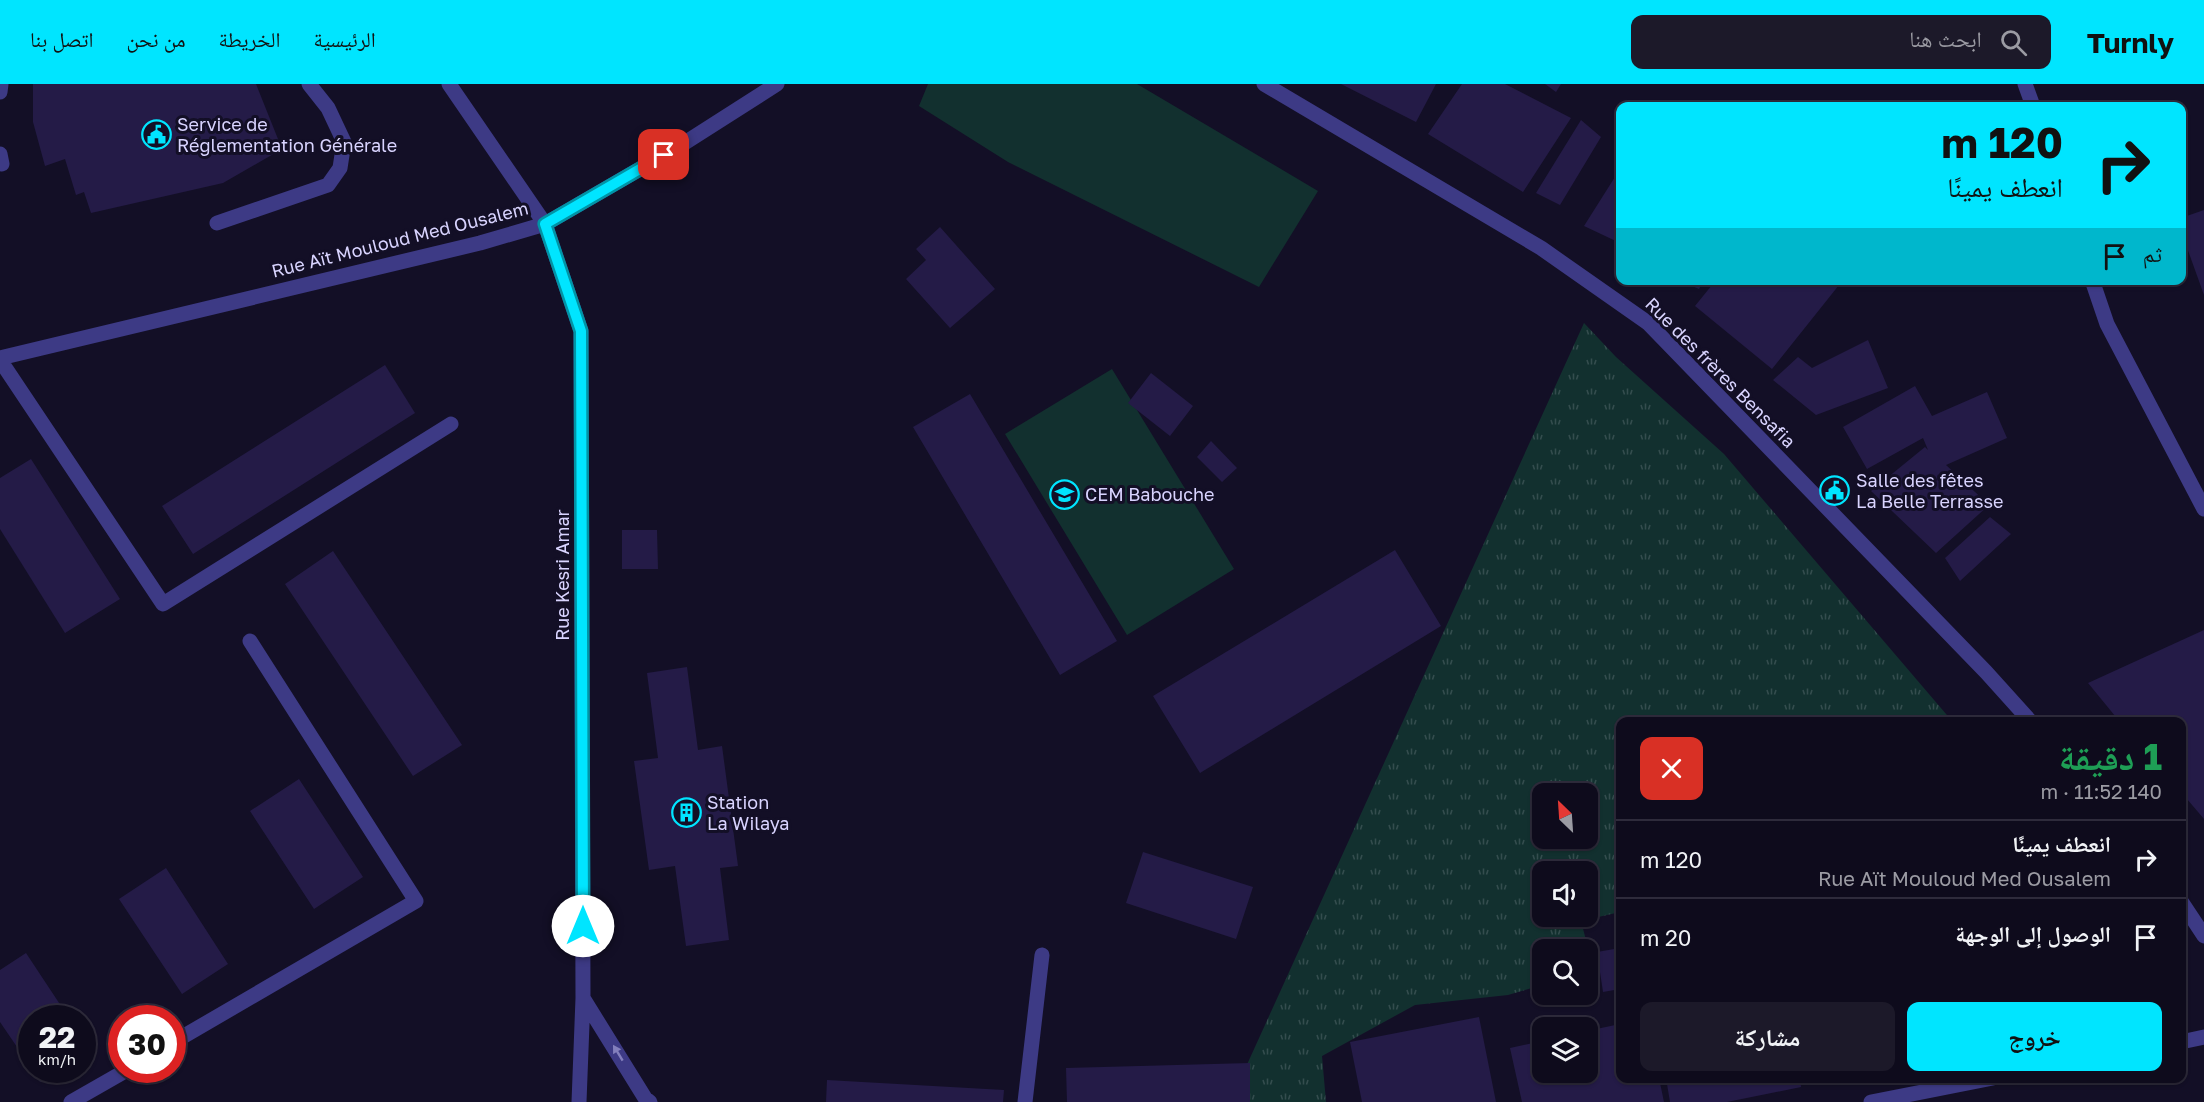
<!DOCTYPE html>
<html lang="ar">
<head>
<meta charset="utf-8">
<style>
	body { margin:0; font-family:"Golos Text","Noto Naskh Arabic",sans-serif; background:#1c1929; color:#f1f3f6; direction:rtl; height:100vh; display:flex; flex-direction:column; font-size:22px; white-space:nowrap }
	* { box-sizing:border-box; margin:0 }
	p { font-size:20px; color:#9b9ba3 }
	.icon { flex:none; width:33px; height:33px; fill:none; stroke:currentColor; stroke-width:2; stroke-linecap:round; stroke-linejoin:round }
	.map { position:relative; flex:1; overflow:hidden; direction:ltr }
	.panel { position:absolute; left:1616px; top:633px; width:570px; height:366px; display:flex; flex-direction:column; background:#0e0b1c; border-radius:12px; box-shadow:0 2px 4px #0004,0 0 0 2px #2e2b3b; direction:rtl }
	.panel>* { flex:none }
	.guide { position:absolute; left:1616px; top:18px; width:570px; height:183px; border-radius:12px; box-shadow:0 2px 4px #0004,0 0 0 2px #2e2b3b; direction:rtl; background:#00e5ff; color:#111; overflow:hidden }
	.needle { width:39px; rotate:335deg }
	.controls { position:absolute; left:1532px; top:699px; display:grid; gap:12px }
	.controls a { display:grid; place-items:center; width:66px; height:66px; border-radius:12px; background:#0e0b1c; box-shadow:0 2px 4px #0004,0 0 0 2px #2e2b3b; font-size:30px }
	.speed { position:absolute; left:18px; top:921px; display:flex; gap:12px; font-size:30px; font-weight:700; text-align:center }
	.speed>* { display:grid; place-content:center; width:78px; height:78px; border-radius:50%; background:#0e0b1c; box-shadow:0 2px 4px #0004,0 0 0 2px #2e2b3b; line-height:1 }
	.speed small { font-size:15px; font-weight:400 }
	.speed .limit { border:9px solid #d22; background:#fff; color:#111 }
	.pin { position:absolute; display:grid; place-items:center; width:51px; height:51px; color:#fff; margin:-26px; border-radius:12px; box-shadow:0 3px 9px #0006 }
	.me { position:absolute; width:66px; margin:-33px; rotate:0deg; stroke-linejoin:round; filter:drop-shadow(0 0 4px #0008) }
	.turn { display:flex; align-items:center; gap:21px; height:126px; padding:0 24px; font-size:27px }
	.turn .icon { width:78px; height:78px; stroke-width:2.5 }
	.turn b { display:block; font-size:42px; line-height:51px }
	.then { display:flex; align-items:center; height:57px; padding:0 24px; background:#0003; gap:12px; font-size:22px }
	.round { display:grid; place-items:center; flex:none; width:63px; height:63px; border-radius:12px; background:#1c1929 }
	.headline { display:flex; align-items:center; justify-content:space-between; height:102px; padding:0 24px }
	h1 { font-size:36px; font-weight:700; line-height:45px; color:#1e9e55 }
	.button { display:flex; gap:12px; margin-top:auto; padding:12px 24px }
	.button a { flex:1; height:69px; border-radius:12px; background:#00e5ff; color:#111; font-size:24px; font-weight:700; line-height:69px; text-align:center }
	.button a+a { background:#1c1929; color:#f1f3f6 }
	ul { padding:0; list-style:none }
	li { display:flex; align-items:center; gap:18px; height:78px; padding:0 24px; border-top:2px solid #2e2b3b }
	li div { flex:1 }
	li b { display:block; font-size:22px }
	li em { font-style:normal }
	header { display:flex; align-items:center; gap:36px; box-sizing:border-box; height:84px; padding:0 30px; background:#00e5ff; color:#111 }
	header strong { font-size:28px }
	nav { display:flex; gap:33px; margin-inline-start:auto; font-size:21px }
	.search { width:420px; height:54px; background:#1c1929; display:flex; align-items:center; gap:15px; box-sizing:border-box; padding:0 21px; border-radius:12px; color:#9b9ba3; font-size:22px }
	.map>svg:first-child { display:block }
	.grass { fill:url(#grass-tufts); fill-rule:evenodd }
	.garden { fill:#12302f }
	.building { fill:#241b47 }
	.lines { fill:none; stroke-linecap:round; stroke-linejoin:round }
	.minor { stroke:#3d3a85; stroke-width:15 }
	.oneway { fill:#837fbc }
	.route-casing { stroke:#0095a6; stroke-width:15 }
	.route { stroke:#00e5ff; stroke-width:10 }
	.labels { text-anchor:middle; stroke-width:6; stroke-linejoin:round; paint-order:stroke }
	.poi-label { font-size:18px; fill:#d9d4ff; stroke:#130f26; text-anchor:start }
	.street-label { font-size:18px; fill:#d9d4ff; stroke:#130f26 }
</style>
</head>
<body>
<header>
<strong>Turnly</strong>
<div class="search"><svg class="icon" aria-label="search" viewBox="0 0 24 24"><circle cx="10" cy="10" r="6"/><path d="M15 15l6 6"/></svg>ابحث هنا</div>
<nav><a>الرئيسية</a><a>الخريطة</a><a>من نحن</a><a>اتصل بنا</a></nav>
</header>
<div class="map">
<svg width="2204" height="1018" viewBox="0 0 2204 1018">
	<defs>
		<pattern id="grass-tufts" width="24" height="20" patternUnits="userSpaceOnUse" patternTransform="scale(1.5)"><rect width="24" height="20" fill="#12302f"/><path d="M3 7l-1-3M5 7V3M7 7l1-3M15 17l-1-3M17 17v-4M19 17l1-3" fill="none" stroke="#344d4e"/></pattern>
	</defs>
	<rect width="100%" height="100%" fill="#130f26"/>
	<!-- grass -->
	<path class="grass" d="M1584,239L1616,273L1724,370L1952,637L1620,638V828L1581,837L1594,887L1587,889V866H1542V901L1508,911L1415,921L1322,972L1326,1018H1230ZM1542,710H1587V754H1542ZM1542,788H1587V832H1542Z"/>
	<!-- garden -->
	<path class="garden" d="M928,0H1137L1318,107L1259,203L1008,78L919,22Z
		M1112,285L1234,485L1127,551L1005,350Z"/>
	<!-- building -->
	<path class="building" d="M33,0H256L282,65L223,99L91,129L84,108L76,111L65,75L45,82L33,38Z
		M1341,0H1436L1416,38Z
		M1462,0H1505L1571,34L1523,108L1428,50Z
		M1545,0H1561L1556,8Z
		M1581,36L1601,53L1560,121L1536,109Z
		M1620,85V159L1584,142Z
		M2204,126V211L2181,147V134Z
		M940,143L995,205L950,244L906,195L926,176L916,165Z
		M1678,196H1704L1699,205Z
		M1716,196H1843L1772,285L1695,222Z
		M1868,256L1888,304L1816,331L1773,296L1798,273L1812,284Z
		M385,281L415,329L193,470L162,422Z
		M1151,289L1193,322L1170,352L1128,319Z
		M1915,302L1932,332L1987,308L2007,354L1946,381L1989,421L1936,469L1871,407L1925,363L1928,366L1923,354L1867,385L1843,343Z
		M970,310L1117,557L1060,591L913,343Z
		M1211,357L1237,384L1222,398L1197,373Z
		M31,375L120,515L65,549L0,445V394Z
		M1990,433L2011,450L1960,497L1945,474Z
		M622,446H657L658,485H622Z
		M1395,466L1441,542L1200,689L1153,612Z
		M333,467L462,661L413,692L285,500Z
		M2204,546V735L2181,708V638H2120L2088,599Z
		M687,583L698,666L722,662L738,782L720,784L729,856L686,862L675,782L649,786L634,677L658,674L647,589Z
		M299,695L363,793L314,825L250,727Z
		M1143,768L1253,803L1236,855L1126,819Z
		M166,784L228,880L182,910L119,815Z
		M1620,864V905L1603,908L1597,868Z
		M26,869L69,934H32V985L0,938V886Z
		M1479,933L1496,1018H1362L1350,958Z
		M1620,940V994H1659L1664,1018H1522L1510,964L1542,957V988H1587V947Z
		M82,955L90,966L82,970Z
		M1250,979V1018H1067L1066,984Z
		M32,986H60L40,998Z
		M1666,994H1800L1801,1003L1727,1018H1670Z
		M827,996L1004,1006L1003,1018H826Z"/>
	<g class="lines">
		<!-- minor -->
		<path class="minor" d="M449,0L545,140L581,247L583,914L579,1018
			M1264,0L1541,164L1648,239L1986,588L2031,638
			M2025,0L2033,22
			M0,8L1,0
			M0,70L2,80
			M217,139L328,101L340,84L344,58L328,24L309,0
			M2092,196L2107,240L2204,425
			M0,274L480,159L545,140L683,60L777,0
			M0,276L163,520L451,340
			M2181,817L2204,852
			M583,914L645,1014L650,1018
			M2181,958L2204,953
			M172,959L416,817L250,557
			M71,1018L127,986
			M1025,1018L1042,871
			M1871,1018L1993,994"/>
	</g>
	<!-- one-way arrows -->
	<defs><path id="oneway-solid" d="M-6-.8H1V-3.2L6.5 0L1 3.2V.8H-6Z" transform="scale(1.5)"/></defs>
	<use class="oneway" href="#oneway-solid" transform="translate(618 969) rotate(-121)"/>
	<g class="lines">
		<defs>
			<path id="route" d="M583,842L581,247L545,140L664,71"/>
		</defs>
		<!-- route casing -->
		<use href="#route" class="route-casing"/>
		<!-- route -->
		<use href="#route" class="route"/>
	</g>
	<!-- icons -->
	<defs>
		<symbol id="civic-ring" viewBox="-11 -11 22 22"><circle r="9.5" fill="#130f26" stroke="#00e5ff" stroke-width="1.5"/><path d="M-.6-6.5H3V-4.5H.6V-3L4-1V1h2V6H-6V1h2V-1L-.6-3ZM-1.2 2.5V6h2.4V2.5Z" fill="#00e5ff"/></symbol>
		<symbol id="school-ring" viewBox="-11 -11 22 22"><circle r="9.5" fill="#130f26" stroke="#00e5ff" stroke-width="1.5"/><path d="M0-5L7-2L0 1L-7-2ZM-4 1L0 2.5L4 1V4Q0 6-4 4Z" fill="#00e5ff"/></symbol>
		<symbol id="building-ring" viewBox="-11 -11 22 22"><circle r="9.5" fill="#130f26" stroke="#00e5ff" stroke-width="1.5"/><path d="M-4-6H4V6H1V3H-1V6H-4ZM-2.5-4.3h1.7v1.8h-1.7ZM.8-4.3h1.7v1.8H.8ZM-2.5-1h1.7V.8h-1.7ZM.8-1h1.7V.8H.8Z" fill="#00e5ff"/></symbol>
	</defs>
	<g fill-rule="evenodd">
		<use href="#civic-ring" x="140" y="34" width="33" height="33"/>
		<use href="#civic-ring" x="1818" y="390" width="33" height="33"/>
		<use href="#school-ring" x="1048" y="394" width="33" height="33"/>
		<use href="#building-ring" x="670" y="712" width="33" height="33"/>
	</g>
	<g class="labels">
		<!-- poi labels -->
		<g class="poi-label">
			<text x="177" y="47">Service de<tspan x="177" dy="21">Réglementation Générale</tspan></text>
			<text x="1856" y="403">Salle des fêtes<tspan x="1856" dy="21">La Belle Terrasse</tspan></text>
			<text x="1085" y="417">CEM Babouche</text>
			<text x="707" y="725">Station<tspan x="707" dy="21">La Wilaya</tspan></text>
		</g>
		<!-- street labels -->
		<g class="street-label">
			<text transform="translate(400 156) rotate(-14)" y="6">Rue Aït Mouloud Med Ousalem</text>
			<text transform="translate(1720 289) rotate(45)" y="6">Rue des frères Bensafia</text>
			<text transform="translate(563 491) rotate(-90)" y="6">Rue Kesri Amar</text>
		</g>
	</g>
</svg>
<div class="controls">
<a><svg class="needle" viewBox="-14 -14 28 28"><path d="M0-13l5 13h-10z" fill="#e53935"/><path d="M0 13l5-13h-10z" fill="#9b9ba3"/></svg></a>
<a><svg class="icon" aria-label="sound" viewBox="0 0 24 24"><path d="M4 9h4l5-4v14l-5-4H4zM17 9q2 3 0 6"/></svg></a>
<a><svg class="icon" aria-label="search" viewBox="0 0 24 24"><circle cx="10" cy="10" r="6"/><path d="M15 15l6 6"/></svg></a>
<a><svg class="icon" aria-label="layers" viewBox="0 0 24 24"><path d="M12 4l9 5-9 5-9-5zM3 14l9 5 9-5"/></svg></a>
</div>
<div class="speed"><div>22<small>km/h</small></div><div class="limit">30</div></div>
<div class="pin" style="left:664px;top:71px;background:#d93025"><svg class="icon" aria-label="arrive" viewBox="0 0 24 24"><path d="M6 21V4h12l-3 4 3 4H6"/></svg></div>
<svg class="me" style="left:583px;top:842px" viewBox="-20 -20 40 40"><circle r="19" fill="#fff"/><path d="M0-13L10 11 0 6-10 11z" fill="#00e5ff"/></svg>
<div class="guide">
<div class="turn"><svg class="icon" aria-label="right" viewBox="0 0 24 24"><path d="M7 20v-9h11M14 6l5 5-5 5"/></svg><div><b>120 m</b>انعطف يمينًا</div></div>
<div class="then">ثم<svg class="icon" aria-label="arrive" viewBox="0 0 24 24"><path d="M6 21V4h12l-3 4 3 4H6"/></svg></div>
</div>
<section class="panel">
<div class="headline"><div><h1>1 دقيقة</h1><p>140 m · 11:52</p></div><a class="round" style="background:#d93025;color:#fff"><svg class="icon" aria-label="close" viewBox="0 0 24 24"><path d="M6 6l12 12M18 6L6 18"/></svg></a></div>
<ul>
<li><svg class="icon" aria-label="right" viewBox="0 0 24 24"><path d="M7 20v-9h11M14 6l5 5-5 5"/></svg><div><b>انعطف يمينًا</b><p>Rue Aït Mouloud Med Ousalem</p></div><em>120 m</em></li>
<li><svg class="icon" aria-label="arrive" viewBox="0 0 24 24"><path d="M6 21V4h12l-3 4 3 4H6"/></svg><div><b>الوصول إلى الوجهة</b></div><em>20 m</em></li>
</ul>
<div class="button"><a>خروج</a><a>مشاركة</a></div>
</section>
</div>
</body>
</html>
